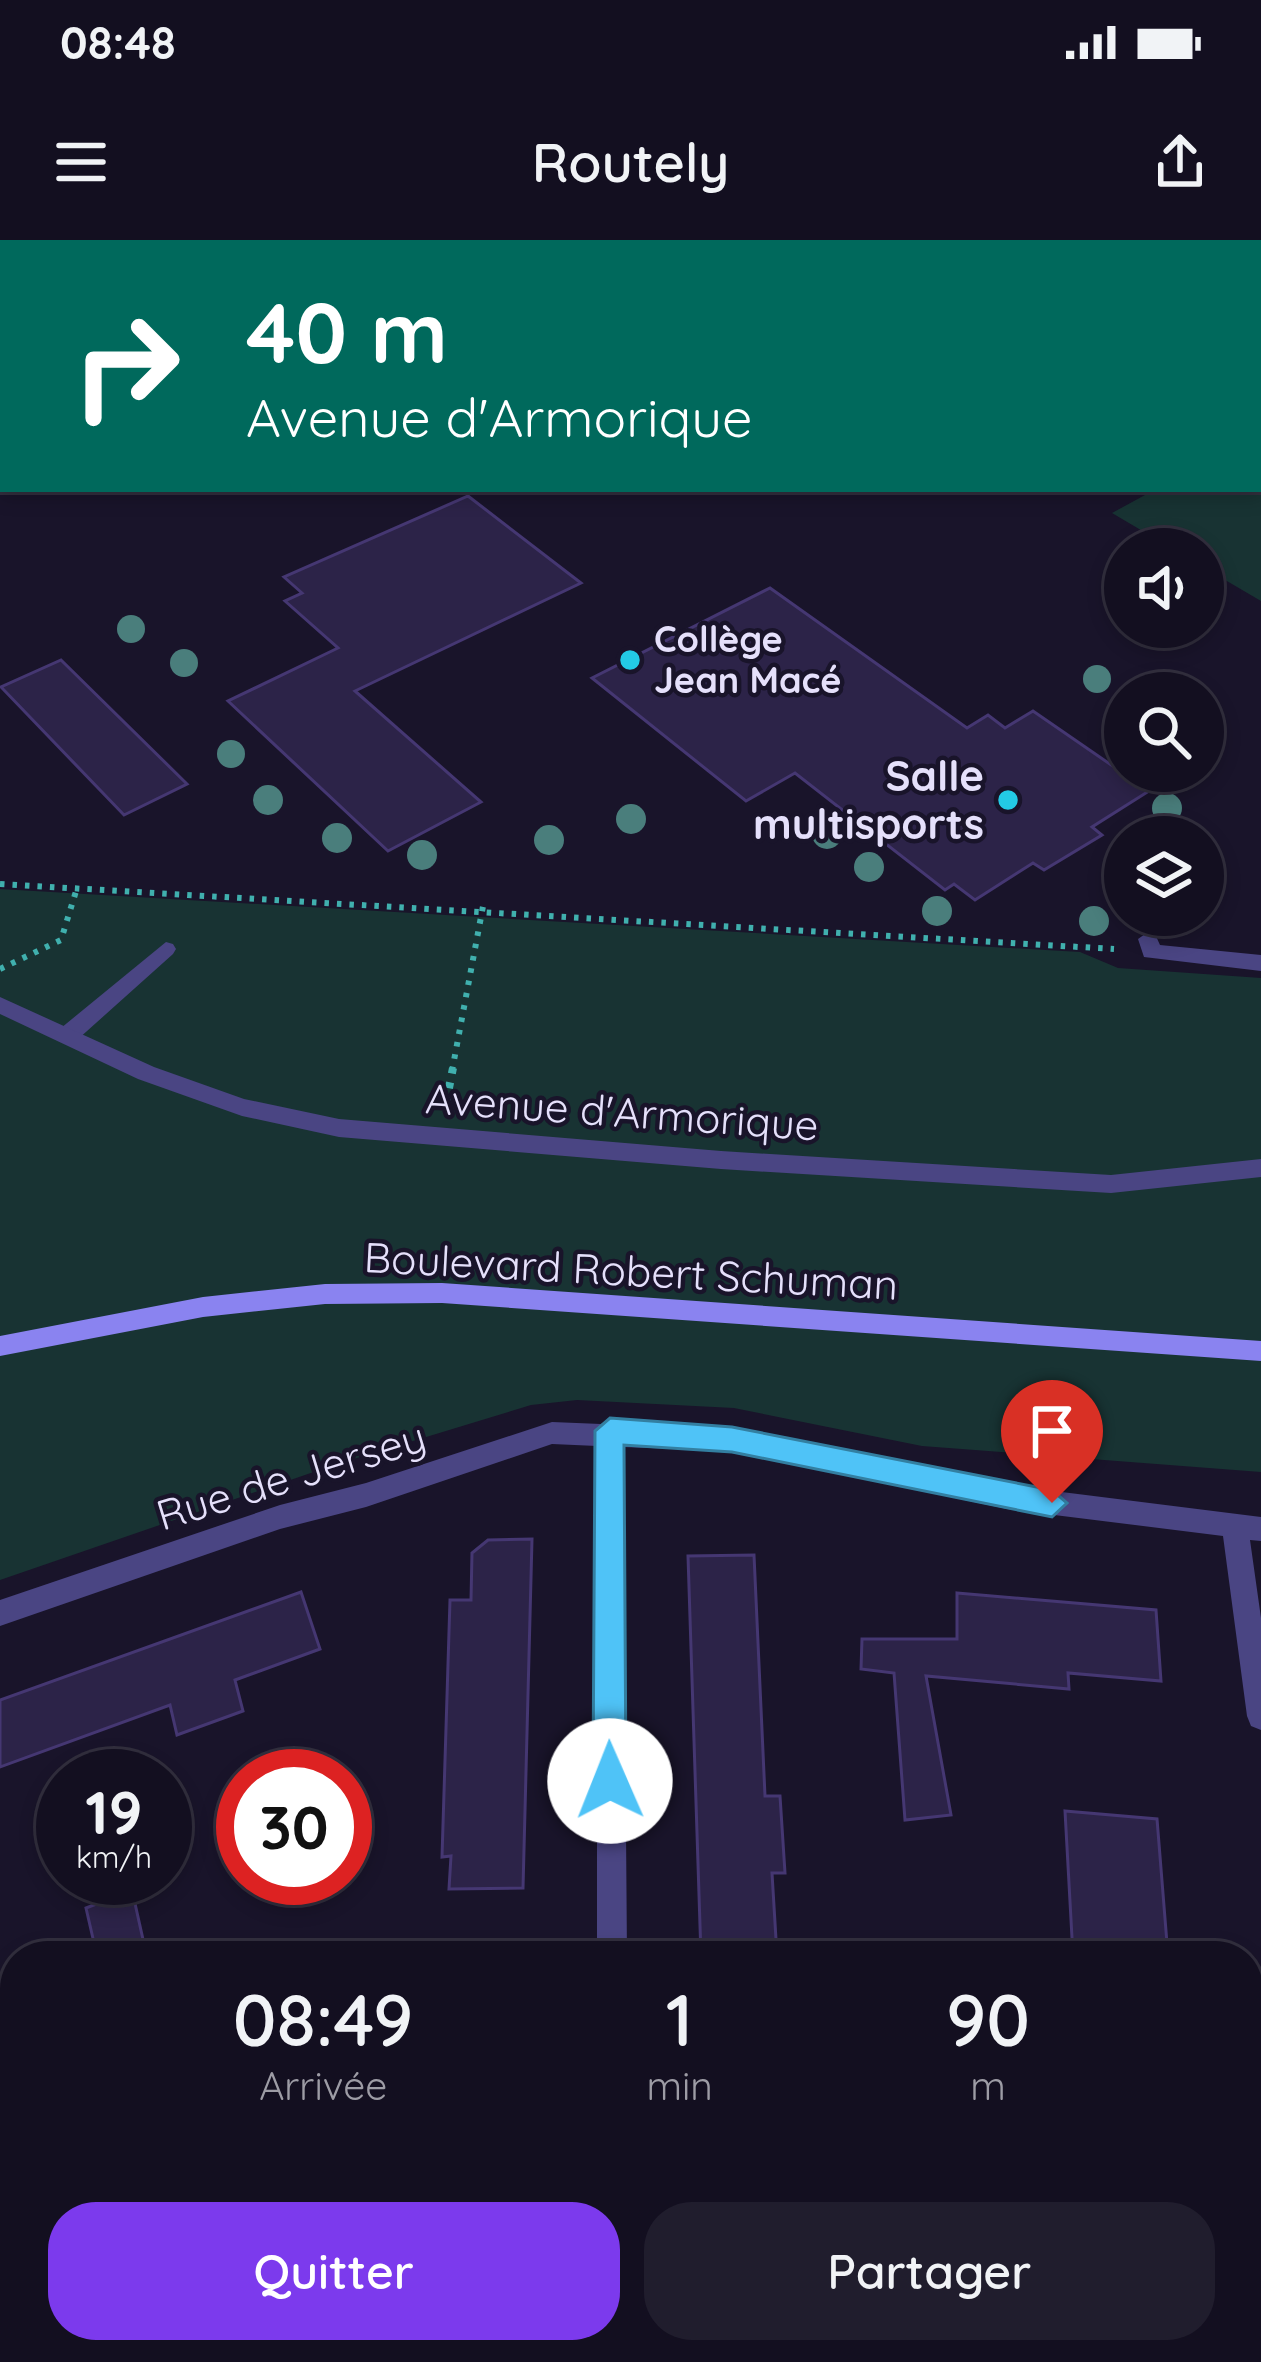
<!DOCTYPE html>
<html lang="fr">
<head>
<meta charset="utf-8">
<style>
	body { margin:0; font-family:Quicksand,sans-serif; background:#201d2d; color:#f1f3f6; height:100vh; display:flex; flex-direction:column; font-size:45px; white-space:nowrap }
	* { box-sizing:border-box; margin:0 }
	p { font-size:39px; color:#9d9ca5 }
	.icon { flex:none; width:66px; height:66px; fill:none; stroke:currentColor; stroke-width:2; stroke-linecap:round; stroke-linejoin:round }
	.map { position:relative; flex:1; overflow:hidden }
	.panel { position:absolute; left:0px; top:1701px; width:1263px; height:423px; display:flex; flex-direction:column; background:#130f20; border-radius:48px 48px 0 0; box-shadow:0 6px 18px #0003,0 0 0 3px #322f3e }
	.panel>* { flex:none }
	.banner { position:absolute; left:0px; top:0px; width:1263px; height:252px; box-shadow:0 6px 18px #0003,0 0 0 3px #322f3e; background:#00695c; color:#fff; overflow:hidden }
	.controls { position:absolute; left:1104px; top:288px; display:grid; gap:24px }
	.controls a { display:grid; place-items:center; width:120px; height:120px; border-radius:50%; background:#130f20; box-shadow:0 6px 18px #0003,0 0 0 3px #322f3e; font-size:60px }
	.speed { position:absolute; left:36px; top:1509px; display:flex; gap:24px; font-size:60px; font-weight:700; text-align:center }
	.speed>* { display:grid; place-content:center; width:156px; height:156px; border-radius:50%; background:#130f20; box-shadow:0 6px 18px #0003,0 0 0 3px #322f3e; line-height:1 }
	.speed small { font-size:30px; font-weight:400 }
	.speed .limit { border:18px solid #d22; background:#fff; color:#111 }
	.pin { position:absolute; display:grid; place-items:center; width:102px; height:102px; color:#fff; margin:-123px -51px; border-radius:50% 50% 50% 0; rotate:-45deg; box-shadow:0 0 12px #0007 }
	.pin .icon { rotate:45deg }
	.me { position:absolute; width:132px; margin:-66px; rotate:359deg; stroke-linejoin:round; filter:drop-shadow(0 0 9px #0008) }
	.turn { display:flex; align-items:center; gap:42px; height:252px; padding:0 48px; font-size:54px }
	.turn .icon { width:156px; height:156px; stroke-width:2.5 }
	.turn b { display:block; font-size:84px; line-height:102px }
	.eta { display:flex; justify-content:space-evenly; align-items:center; height:204px; text-align:center }
	.eta b { font-size:72px; font-weight:600; line-height:84px }
	.button { display:flex; gap:24px; margin-top:auto; padding:24px 48px }
	.button a { flex:1; height:138px; border-radius:48px; background:#7c3aed; color:#fff; font-size:48px; font-weight:600; line-height:138px; text-align:center }
	.button a+a { background:#201d2d; color:#f1f3f6 }
	.status { display:flex; justify-content:space-between; align-items:center; height:84px; padding:0 60px; background:#130f20; direction:ltr }
	.status svg { height:33px; fill:currentColor }
	header { display:flex; justify-content:space-between; align-items:center; height:156px; padding:0 48px; background:#130f20; font-size:54px; font-weight:600 }
	.map>svg:first-child { display:block }
	.green { fill:#183333 }
	.building { fill:#2c2348; stroke:#453772; stroke-width:3 }
	.lines { fill:none; stroke-linecap:round; stroke-linejoin:round }
	.path-far1 { stroke:#40b0ae; stroke-width:6; stroke-dasharray:4.5 8; stroke-linecap:butt }
	.path { stroke:#40b0ae; stroke-width:8; stroke-dasharray:6 9; stroke-linecap:butt }
	.lane { fill:#4a4583; fill-rule:evenodd }
	.street { fill:#4a4583; fill-rule:evenodd }
	.secondary { fill:#8a83f0; fill-rule:evenodd }
	.tree { fill:#4a7e7c }
	.route { fill:#4fc3f7; stroke:#337fa1; stroke-width:3 }
	.poi-dot { fill:#23cae5; stroke:#19142a; stroke-width:4.5 }
	.labels { text-anchor:middle; stroke-width:9; stroke-linejoin:round; paint-order:stroke }
	.far-poi-label { font-size:36px; font-weight:bold; fill:#e5e0fb; stroke:#19142a; text-anchor:start }
	.poi-label { font-size:42px; font-weight:bold; fill:#e5e0fb; stroke:#19142a; text-anchor:end }
	.street-label { font-size:42px; fill:#e5e0fb; stroke:#19142a }
</style>
</head>
<body>
<div class="status"><b>08:48</b><svg viewBox="0 0 49 12"><path d="M0 12V9h3v3zM5 12V6h3v6zM10 12V3h3v9zM15 12V0h3v12zM26 1h20v11H26zM47 4h2v5h-2z"/></svg></div>
<header><svg class="icon" aria-label="menu" viewBox="0 0 24 24"><path d="M4 6h16M4 12h16M4 18h16"/></svg>Routely<svg class="icon" aria-label="share" viewBox="0 0 24 24"><path d="M12 15V3M7 8l5-5 5 5M5 13v7h14v-7"/></svg></header>
<div class="map">
<svg width="1261" height="2122" viewBox="0 0 1261 2122">
	<rect width="100%" height="100%" fill="#19142a"/>
	<!-- green -->
	<path class="green" d="M1261,193V361L1203,327V309H1173L1112,273L1156,249H1260Z
		M0,649L1080,712L1118,728L1261,738V1232L922,1206L734,1168L577,1160L531,1165L334,1225L0,1340Z"/>
	<!-- building -->
	<path class="building" d="M468,256L581,343L355,451L481,562L388,611L228,461L338,408L285,361L302,353L284,337Z
		M770,348L967,488L988,475L1005,488L1033,471L1149,551L1092,587L1102,595L1044,630L1033,623L975,660L954,644L945,650L795,533L746,561L592,438Z
		M61,420L187,544L124,575L1,447Z
		M532,1299L523,1648L449,1649L451,1616L442,1617L450,1360H471L472,1313L488,1300Z
		M754,1315L765,1556H780L785,1633H772L777,1716H701L688,1316Z
		M301,1352L320,1409L235,1440L243,1471L177,1495L170,1465L0,1527V1460Z
		M957,1353L1156,1370L1161,1441L1068,1433L1069,1449L926,1436L951,1575L905,1580L894,1433L861,1429L862,1399H957Z
		M1065,1571L1157,1579L1168,1716H1073Z
		M132,1650L144,1704L97,1716L86,1668Z"/>
	<g class="lines">
		<!-- path-far1 -->
		<path class="path-far1" d="M0,644L1114,709
			M0,729L61,700L77,648
			M452,831L484,661"/>
		<!-- path -->
		<path class="path" d="M446,863L453,828"/>
		<!-- lane -->
		<path class="lane" d="M1148,692L1155,694L1160,705L1261,715V731L1144,717L1138,699Z
			M166,702L173,704L176,709L173,714L77,800H61L58,794L61,788Z"/>
		<!-- street -->
		<path class="street" d="M822,0H836L821,3Z
			M3,204V214L0,215V205Z
			M0,757L154,827L244,859L339,879L721,911L1111,935L1261,919V937L1111,953L721,929L339,897L242,876L138,839L0,774Z
			M610,1180L620,1184L732,1189L1007,1245L1261,1277V1301L1250,1300L1261,1378V1490L1251,1486L1247,1476L1223,1296L1007,1269L732,1211L623,1207L627,1716H597V1206L552,1204L366,1267L280,1289L0,1386V1360L280,1265L366,1243L552,1182L601,1184Z
			M72,2109H128L121,2122H65Z"/>
		<!-- secondary -->
		<path class="secondary" d="M442,1043L1261,1101V1121L442,1063L325,1064L203,1077L0,1116V1096L203,1057L325,1044Z"/>
	</g>
	<!-- trees -->
	<g class="tree">
		<circle cx="131" cy="389" r="14"/>
		<circle cx="184" cy="423" r="14"/>
		<circle cx="1097" cy="439" r="14"/>
		<circle cx="231" cy="514" r="14"/>
		<circle cx="268" cy="560" r="15"/>
		<circle cx="1167" cy="568" r="15"/>
		<circle cx="631" cy="579" r="15"/>
		<circle cx="827" cy="594" r="15"/>
		<circle cx="337" cy="598" r="15"/>
		<circle cx="549" cy="600" r="15"/>
		<circle cx="422" cy="615" r="15"/>
		<circle cx="869" cy="627" r="15"/>
		<circle cx="937" cy="671" r="15"/>
		<circle cx="1094" cy="681" r="15"/>
	</g>
	<!-- route -->
	<path class="route" d="M610,1178L732,1187L1052,1250L1067,1263L1052,1277L732,1212L624,1205L626,1541L621,1553L610,1558L598,1553L593,1541L595,1191Z"/>
	<!-- markers -->
	<g class="poi-dot">
		<circle cx="630" cy="420" r="12"/>
		<circle cx="1008" cy="560" r="12"/>
	</g>
	<g class="labels">
		<!-- far-poi labels -->
		<g class="far-poi-label">
			<text x="654" y="412">Collège<tspan x="654" dy="41">Jean Macé</tspan></text>
		</g>
		<!-- poi labels -->
		<g class="poi-label">
			<text x="984" y="551">Salle<tspan x="984" dy="48">multisports</tspan></text>
		</g>
		<!-- street labels -->
		<g class="street-label">
			<text transform="translate(622 872) rotate(4)" y="15">Avenue d'Armorique</text>
			<text transform="translate(631 1031) rotate(3)" y="15">Boulevard Robert Schuman</text>
			<text transform="translate(291 1236) rotate(-17)" y="15">Rue de Jersey</text>
		</g>
	</g>
</svg>
<div class="controls">
<a><svg class="icon" aria-label="sound" viewBox="0 0 24 24"><path d="M4 9h4l5-4v14l-5-4H4zM17 9q2 3 0 6"/></svg></a>
<a><svg class="icon" aria-label="search" viewBox="0 0 24 24"><circle cx="10" cy="10" r="6"/><path d="M15 15l6 6"/></svg></a>
<a><svg class="icon" aria-label="layers" viewBox="0 0 24 24"><path d="M12 4l9 5-9 5-9-5zM3 14l9 5 9-5"/></svg></a>
</div>
<div class="speed"><div>19<small>km/h</small></div><div class="limit">30</div></div>
<div class="pin" style="left:1052px;top:1263px;background:#d93025"><svg class="icon" aria-label="arrive" viewBox="0 0 24 24"><path d="M6 21V4h12l-3 4 3 4H6"/></svg></div>
<svg class="me" style="left:610px;top:1541px" viewBox="-20 -20 40 40"><circle r="19" fill="#fff"/><path d="M0-13L10 11 0 6-10 11z" fill="#4fc3f7"/></svg>
<div class="banner">
<div class="turn"><svg class="icon" aria-label="right" viewBox="0 0 24 24"><path d="M7 20v-9h11M14 6l5 5-5 5"/></svg><div><b>40 m</b>Avenue d'Armorique</div></div>
</div>
<section class="panel">
<div class="eta">
<div><b>08:49</b><p>Arrivée</p></div>
<div><b>1</b><p>min</p></div>
<div><b>90</b><p>m</p></div>
</div>
<div class="button"><a>Quitter</a><a>Partager</a></div>
</section>
</div>
</body>
</html>
